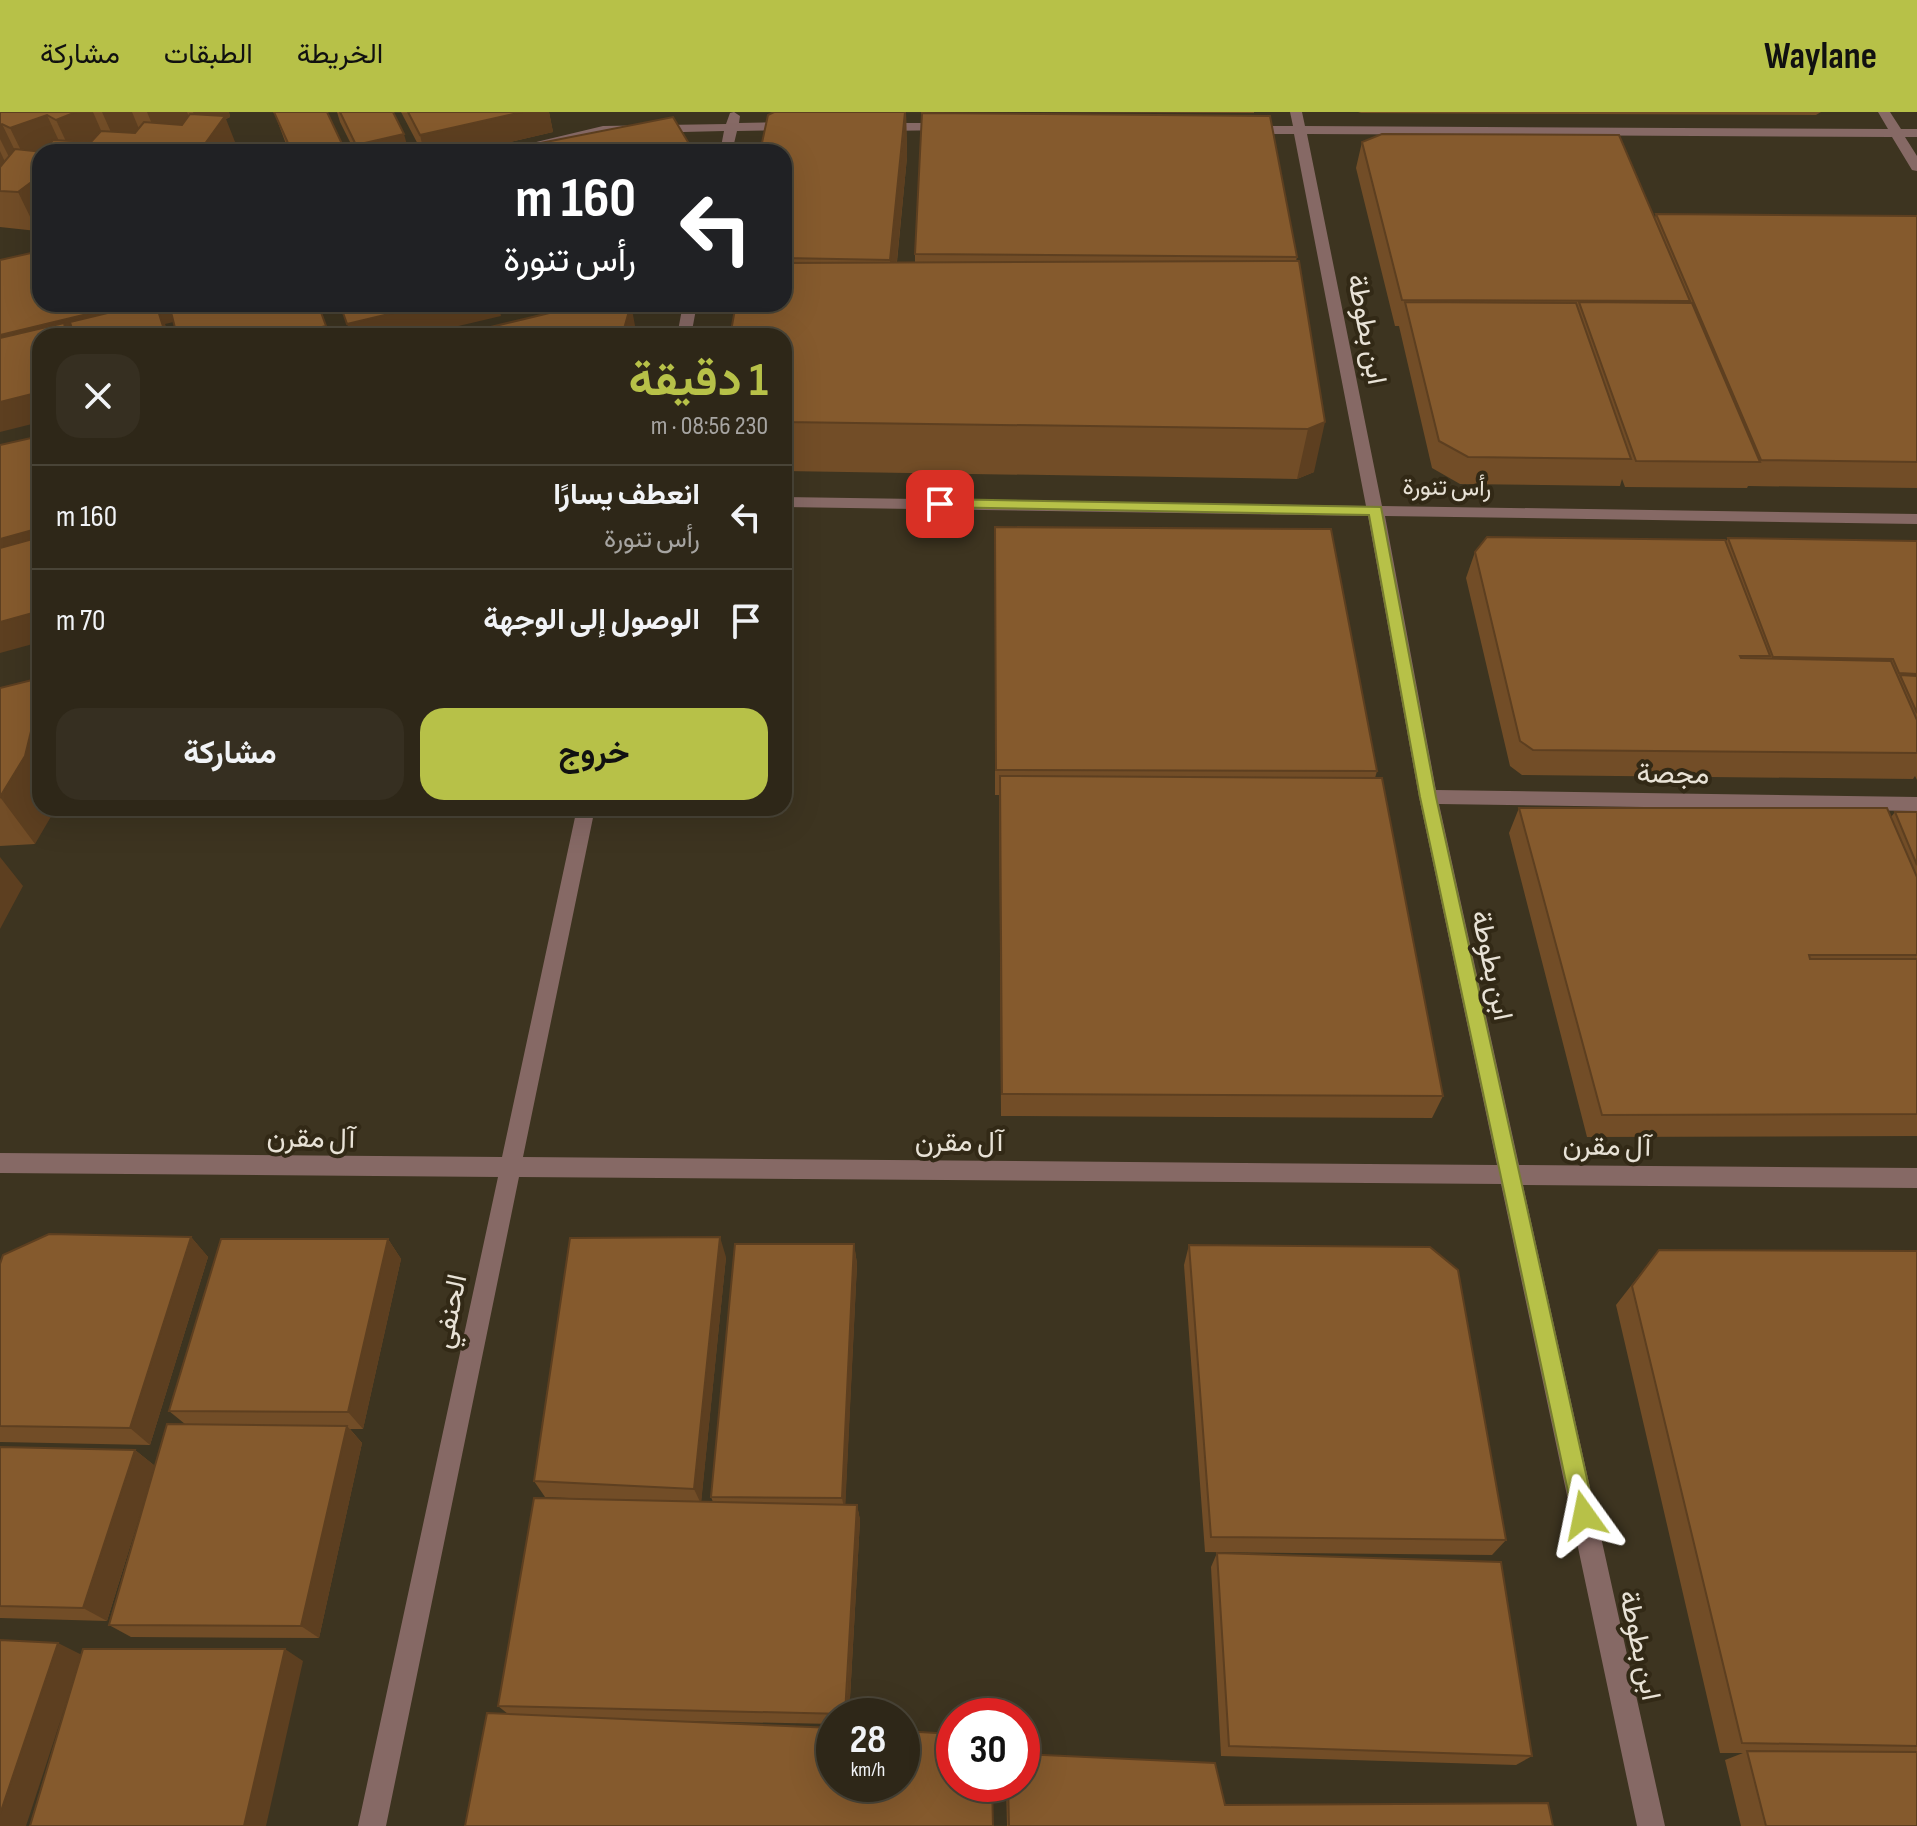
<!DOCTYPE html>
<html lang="ar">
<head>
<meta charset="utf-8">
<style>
	body { margin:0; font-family:"Sofia Sans Condensed",Vazirmatn,sans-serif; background:#362f21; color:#f1f3f6; direction:rtl; height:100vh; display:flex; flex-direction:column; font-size:30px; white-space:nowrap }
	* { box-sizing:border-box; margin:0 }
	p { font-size:26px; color:#a7a5a2 }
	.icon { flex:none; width:44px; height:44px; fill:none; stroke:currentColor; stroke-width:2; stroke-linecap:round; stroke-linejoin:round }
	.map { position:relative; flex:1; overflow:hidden; direction:ltr }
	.panel { position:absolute; left:32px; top:216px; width:760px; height:488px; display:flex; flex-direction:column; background:#2e2718; border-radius:24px; box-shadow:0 8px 32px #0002,0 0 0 2px #494437; direction:rtl }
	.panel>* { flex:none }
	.banner { position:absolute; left:32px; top:32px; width:760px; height:168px; border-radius:24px; box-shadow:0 8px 32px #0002,0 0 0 2px #494437; direction:rtl; background:#202124; color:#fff; overflow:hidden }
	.speed { position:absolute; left:816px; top:1586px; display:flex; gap:16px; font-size:40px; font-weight:700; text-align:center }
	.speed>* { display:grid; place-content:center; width:104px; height:104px; border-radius:50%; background:#2e2718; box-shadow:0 8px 32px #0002,0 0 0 2px #494437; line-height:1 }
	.speed small { font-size:20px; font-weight:400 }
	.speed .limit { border:12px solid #d22; background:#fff; color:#111 }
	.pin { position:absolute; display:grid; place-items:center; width:68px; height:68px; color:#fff; margin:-34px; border-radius:16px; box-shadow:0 4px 12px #0006 }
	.me { position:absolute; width:88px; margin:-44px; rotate:348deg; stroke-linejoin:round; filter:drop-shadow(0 0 6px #0008) }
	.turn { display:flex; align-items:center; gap:28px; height:168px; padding:0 24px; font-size:36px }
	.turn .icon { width:104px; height:104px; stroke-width:2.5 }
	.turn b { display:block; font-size:56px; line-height:68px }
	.round { display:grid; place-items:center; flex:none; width:84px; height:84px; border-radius:24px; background:#362f21 }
	.overview { display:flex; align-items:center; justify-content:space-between; height:136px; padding:0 24px }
	h1 { font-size:48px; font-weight:700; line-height:60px; color:#b7c148 }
	.primary-button { display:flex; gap:16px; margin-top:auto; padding:16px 24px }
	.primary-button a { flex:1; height:92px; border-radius:24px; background:#b7c148; color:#111; font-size:32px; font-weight:700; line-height:92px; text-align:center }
	.primary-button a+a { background:#362f21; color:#f1f3f6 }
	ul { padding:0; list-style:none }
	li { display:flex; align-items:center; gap:24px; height:104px; padding:0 24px; border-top:2px solid #494437 }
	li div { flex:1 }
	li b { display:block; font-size:30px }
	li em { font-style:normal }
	header { display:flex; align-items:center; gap:48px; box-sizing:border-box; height:112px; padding:0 40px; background:#b7c148; color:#111 }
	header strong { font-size:38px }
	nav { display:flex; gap:44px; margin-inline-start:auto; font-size:28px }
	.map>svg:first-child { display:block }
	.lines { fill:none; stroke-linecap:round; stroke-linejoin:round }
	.minor { fill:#866965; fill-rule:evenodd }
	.wall { fill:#724d27 }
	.shaded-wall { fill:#5d3f20 }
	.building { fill:#855a2d; stroke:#5d3f20; stroke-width:2 }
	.route { fill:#b7c148; stroke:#777d2f; stroke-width:2 }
	.labels { text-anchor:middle; stroke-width:8; stroke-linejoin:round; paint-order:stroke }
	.far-street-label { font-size:24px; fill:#e8e2d6; stroke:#322916 }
	.street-label { font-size:28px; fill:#e8e2d6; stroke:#322916 }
</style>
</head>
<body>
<header>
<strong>Waylane</strong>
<nav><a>الخريطة</a><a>الطبقات</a><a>مشاركة</a></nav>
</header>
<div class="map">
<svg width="1917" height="1714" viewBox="0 0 1917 1714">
	<rect width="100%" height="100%" fill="#3d3420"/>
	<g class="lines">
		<!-- minor -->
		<path class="minor" d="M734,0L740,4L739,11L793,10L799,14L793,18L737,19L732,40H720L724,19L603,22L519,40H495L603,14L726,12L730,1Z
			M1290,0H1302L1305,14L1888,17L1878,0H1890L1901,17H1917V25H1905L1917,44V59L1912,58L1892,25L1307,22L1382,394L1917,402V412L1385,404L1436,678L1917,685V699L1439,692L1519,1053L1917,1056V1076L1523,1073L1665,1714H1637L1501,1072L519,1065L386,1714H358L498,1065L0,1061V1041L502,1045L577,696H595L523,1045L1497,1053L1419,685L1368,404L784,395V385L1366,394L1294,22H1249L1243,18L1249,14H1293Z
			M949,11L953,12V18L881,19L875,15L881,11Z
			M633,192H658L608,206L601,202Z
			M683,192H697L691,224H677Z"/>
	</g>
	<!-- wall -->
	<path class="wall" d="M0,0H229L230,5L226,7L40,40V116L37,119L0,115Z
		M274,0L328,2L345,40H289Z
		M337,0H393L409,40H355L340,10Z
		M401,0H549L553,20L467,40H422Z
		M906,0L907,45L897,150H915V142L1297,145L1296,149L1314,360L1297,367L784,359V40Z
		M1021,0H1254V1Z
		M1358,0H1821L1816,3L1361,1Z
		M1362,30L1655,106L1656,102L1917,104V376L1748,374L1747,376L1625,375L1622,367L1620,374L1460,372L1432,356L1399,214H1395L1356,56Z
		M995,415L1377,659L1375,666L1443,984L1432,1006L1001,1004L999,683H995Z
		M1728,426L1917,429V668L1915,664L1913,667L1522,663L1510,654L1466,466L1475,440L1726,429Z
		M0,576L35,732L0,734Z
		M1519,696L1891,705L1895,700H1917V1024L1587,1025L1509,721Z
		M191,1125L208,1145L150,1333L0,1330V1152Z
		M388,1127L401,1147L363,1317H350L362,1331L319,1526L131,1525L109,1513L150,1370L107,1509L0,1506V1335L135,1338L155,1354L185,1312L169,1299Z
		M854,1132L857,1152L845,1393H857L860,1408L849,1604H834V1612L630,1608L508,1602L498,1594L616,1388L545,1385L534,1369L726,1145L701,1390H713L711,1385Z
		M1189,1133L1506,1428L1492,1443L1205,1440L1184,1153Z
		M1659,1138L1917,1139V1714H1741L1725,1648L1743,1641H1720L1616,1193Z
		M1217,1441L1532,1644L1516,1653L1221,1644L1211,1455Z
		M1006,1672H1022L1225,1693L1553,1714H1007Z"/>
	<!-- shaded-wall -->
	<path class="shaded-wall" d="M0,0H93L107,32L71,40L56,8L47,3L64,40L29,55L10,16L2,12L21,51L13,53L0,27Z
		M102,0H132L142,24L118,36Z
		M147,0H187L193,15L159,29Z
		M193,0H229L230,5L226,7L239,40H199L201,19Z
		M522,0H549L553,20L467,40H424L420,23Z
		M906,0L907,45L892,198L890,148Z
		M404,22L409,40H358L356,33Z
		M343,34L345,40H316Z
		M0,39L6,52L0,55Z
		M34,68L40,82V116L37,119L18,80Z
		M129,192H140L147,217L119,224H40L0,253V223Z
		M142,192H250L165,212L170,224H166L152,215Z
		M319,192L330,224H285Z
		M431,192H498L501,204L416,224H351L347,212Z
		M507,192H545L509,201Z
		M631,192L636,219L634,224H622Z
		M40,280V310L0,320V290Z
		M1325,310L1314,360L1297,367L1308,317Z
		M40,416V447L0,457V427Z
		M40,499V530L0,541V510Z
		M40,582V696H56L35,732L0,685Z
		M0,745L23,774L0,817Z
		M191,1125L208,1145L150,1333L130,1316Z
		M720,1125L726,1145L701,1392L694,1377Z
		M388,1127L401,1147L363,1317L348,1300Z
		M854,1132L857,1152L845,1401L842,1386Z
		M347,1314L362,1331L319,1526L301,1514Z
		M135,1338L155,1354L107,1509L83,1496Z
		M857,1393L860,1408L849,1604H846Z
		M58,1531L82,1543L26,1714H0V1702Z
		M285,1537L303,1549L266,1714H244Z"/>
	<!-- building -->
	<path class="building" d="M0,0H76L56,8L47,3L10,16L2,12L0,13Z
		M274,0H327L343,34L316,40H292Z
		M340,0H393L404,22L356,33Z
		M408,0H522L420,23Z
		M774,0H905L890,148L784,146V40H760L768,3Z
		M922,1L1270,4L1297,145L915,142Z
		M190,2L225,4L199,40H40V69L34,68L18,80L0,79V55L15,37L43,40L53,28L91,30L101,19L135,21L144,10L182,13Z
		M673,5L694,40H523L520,35Z
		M1382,22L1619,23L1690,189L1402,188L1362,30Z
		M517,37L518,40H502Z
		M1656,102L1917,104V350L1761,348Z
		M40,139V192H129L0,223V148Z
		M1299,149L1325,310L1308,317L784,310V224H730L736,192H784V151Z
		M1405,190L1576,191L1631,347L1468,345L1439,329Z
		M1579,190L1692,191L1760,350L1636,349Z
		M145,192H156L166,224H74L70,210Z
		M169,192H318L326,214L285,224H177Z
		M340,192H431L347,212Z
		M587,192H631L622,224H453Z
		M64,211L67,224H40V280L0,290V226Z
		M40,324V416L0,427V333Z
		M995,415L1331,417L1377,659L996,658Z
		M40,425V499L0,510V436Z
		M1487,425L1725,428L1770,544H1740L1741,546L1891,549L1917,608V641L1533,638L1520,629L1475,440Z
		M1728,426L1917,429V562L1899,561L1893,547L1773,545Z
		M1900,563L1917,564V601Z
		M40,566V582L25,644L0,685V576Z
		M1000,664L1382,666L1443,984L1002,982Z
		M1519,696H1887L1917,765V843H1809L1810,847H1917V1002L1602,1003Z
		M1895,700H1917V753Z
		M49,1122L191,1125L130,1316L0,1314V1152L3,1143Z
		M720,1125L694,1377L534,1369L570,1126Z
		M221,1127H388L348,1300L169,1299Z
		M735,1132H854L842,1386L711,1385Z
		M1189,1133L1430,1135L1458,1158L1506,1428L1211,1425Z
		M1659,1138L1917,1139V1634L1742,1631L1632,1174Z
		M167,1312L347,1314L301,1514L109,1513Z
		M0,1335L135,1338L83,1496L0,1494Z
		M534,1386L857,1393L845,1602L498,1594Z
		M1217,1441L1501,1450L1532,1644L1229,1634Z
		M0,1528L58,1531L0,1702Z
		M83,1537H285L244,1714H30Z
		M487,1601L834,1616V1672H902V1619L954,1622V1672H992L993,1714H465Z
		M1747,1639L1917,1640V1714H1766Z
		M1022,1642L1215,1651L1225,1693L1548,1691L1553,1714H1009L1008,1672H1022Z"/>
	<!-- route -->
	<path class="route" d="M940,387L1381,395L1436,685L1595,1403L1592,1411L1584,1414L1576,1411L1573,1403L1420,685L1369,403L935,395L933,392Z"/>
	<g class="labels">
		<!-- far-street labels -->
		<g class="far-street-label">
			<text transform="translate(1447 375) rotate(1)" y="8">رأس تنورة</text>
		</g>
		<!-- street labels -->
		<g class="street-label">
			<text transform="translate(1368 217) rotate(79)" y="10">ابن بطوطة</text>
			<text transform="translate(1673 661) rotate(1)" y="10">مجصة</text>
			<text transform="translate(1493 853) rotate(78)" y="10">ابن بطوطة</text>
			<text transform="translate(311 1025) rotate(1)" y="10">آل مقرن</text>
			<text x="959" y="1039">آل مقرن</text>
			<text transform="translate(1607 1033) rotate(1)" y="10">آل مقرن</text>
			<text transform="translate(449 1199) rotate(-78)" y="10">الحنفي</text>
			<text transform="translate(1641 1533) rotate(78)" y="10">ابن بطوطة</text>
		</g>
	</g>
</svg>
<div class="speed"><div>28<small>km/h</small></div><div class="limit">30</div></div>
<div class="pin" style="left:940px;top:392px;background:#d93025"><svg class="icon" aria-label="arrive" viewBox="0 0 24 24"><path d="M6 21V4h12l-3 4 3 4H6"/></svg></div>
<svg class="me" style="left:1584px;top:1403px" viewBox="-20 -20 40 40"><path d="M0-17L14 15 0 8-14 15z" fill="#b7c148" stroke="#fff" stroke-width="4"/></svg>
<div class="banner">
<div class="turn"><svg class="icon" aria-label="left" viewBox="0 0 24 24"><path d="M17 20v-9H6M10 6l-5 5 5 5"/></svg><div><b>160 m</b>رأس تنورة</div></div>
</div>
<section class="panel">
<div class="overview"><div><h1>1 دقيقة</h1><p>230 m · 08:56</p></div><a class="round"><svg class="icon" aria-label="close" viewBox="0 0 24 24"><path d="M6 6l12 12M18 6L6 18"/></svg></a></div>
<ul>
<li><svg class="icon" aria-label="left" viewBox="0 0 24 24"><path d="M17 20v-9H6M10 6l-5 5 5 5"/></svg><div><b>انعطف يسارًا</b><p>رأس تنورة</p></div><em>160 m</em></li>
<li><svg class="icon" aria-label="arrive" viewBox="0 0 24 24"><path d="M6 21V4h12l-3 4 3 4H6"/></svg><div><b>الوصول إلى الوجهة</b></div><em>70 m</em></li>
</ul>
<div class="primary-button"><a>خروج</a><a>مشاركة</a></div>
</section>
</div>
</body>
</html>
